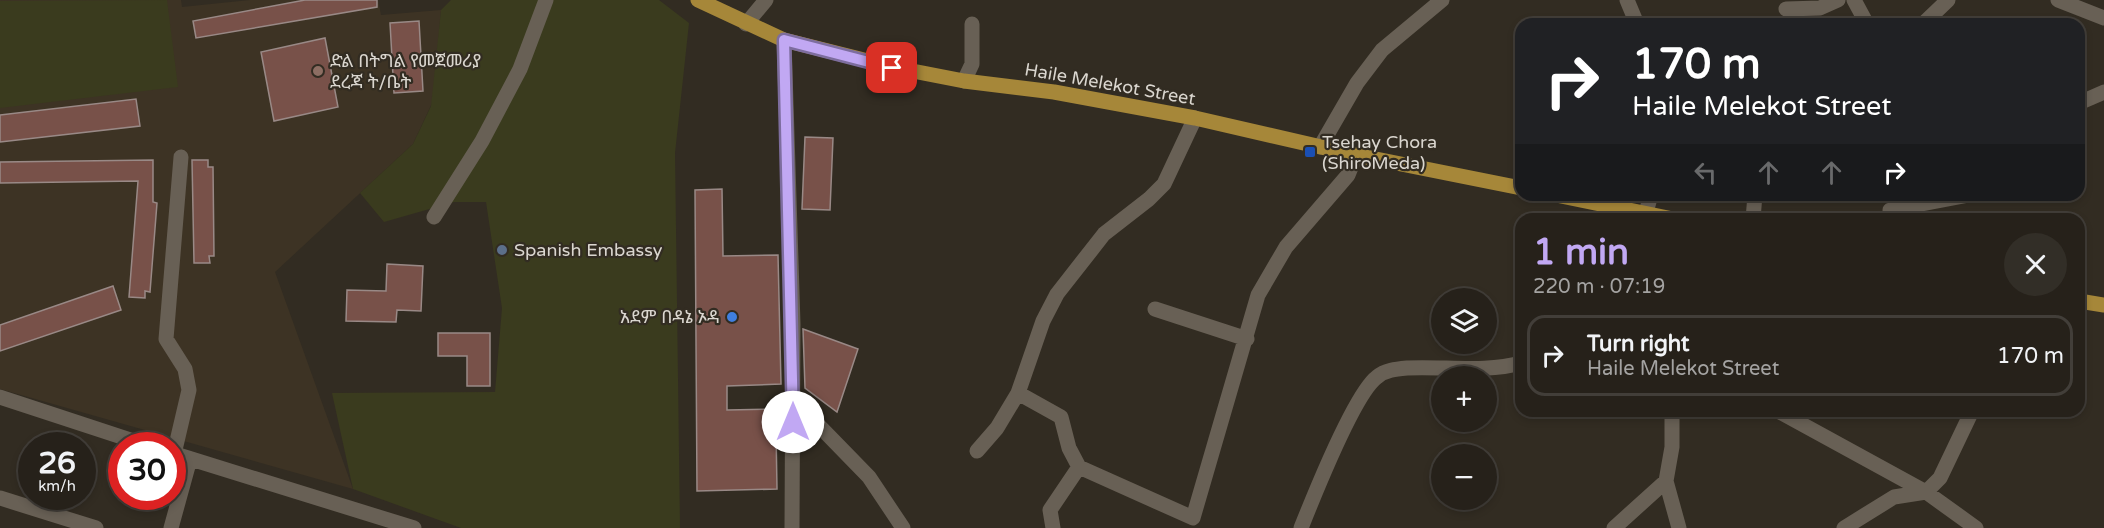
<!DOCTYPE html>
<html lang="en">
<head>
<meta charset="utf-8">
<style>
	body { margin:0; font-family:"Varela Round","Noto Sans Ethiopic",sans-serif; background:#322e27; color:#f1f3f6; height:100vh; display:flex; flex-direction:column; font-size:22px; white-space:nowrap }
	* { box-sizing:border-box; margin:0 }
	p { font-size:20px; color:#a4a3a2 }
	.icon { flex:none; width:33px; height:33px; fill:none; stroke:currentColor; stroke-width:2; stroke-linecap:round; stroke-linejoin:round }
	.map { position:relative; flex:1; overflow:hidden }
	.drawer { position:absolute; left:1515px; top:213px; width:570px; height:204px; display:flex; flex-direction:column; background:#26211a; border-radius:18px; box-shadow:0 3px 9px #0003,0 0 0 2px #423e39 }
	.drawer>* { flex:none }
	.hud { position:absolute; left:1515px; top:18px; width:570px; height:183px; border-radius:18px; box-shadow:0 3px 9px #0003,0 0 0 2px #423e39; background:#202124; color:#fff; overflow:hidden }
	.controls { position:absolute; left:1431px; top:288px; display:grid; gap:12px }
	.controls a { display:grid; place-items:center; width:66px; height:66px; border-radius:50%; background:#26211a; box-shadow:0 3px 9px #0003,0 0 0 2px #423e39; font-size:30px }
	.speed { position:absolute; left:18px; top:432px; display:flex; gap:12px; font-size:30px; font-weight:700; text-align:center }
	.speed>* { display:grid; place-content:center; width:78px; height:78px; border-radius:50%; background:#26211a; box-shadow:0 3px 9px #0003,0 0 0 2px #423e39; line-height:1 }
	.speed small { font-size:15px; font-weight:400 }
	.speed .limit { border:9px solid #d22; background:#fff; color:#111 }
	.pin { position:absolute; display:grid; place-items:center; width:51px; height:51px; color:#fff; margin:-26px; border-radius:12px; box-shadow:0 3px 9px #0006 }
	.me { position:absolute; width:66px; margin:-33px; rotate:0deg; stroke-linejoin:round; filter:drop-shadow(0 0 4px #0008) }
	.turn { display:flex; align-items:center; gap:21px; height:126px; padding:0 18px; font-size:27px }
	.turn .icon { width:78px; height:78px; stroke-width:2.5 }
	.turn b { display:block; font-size:42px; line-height:51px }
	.lanes { display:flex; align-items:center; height:57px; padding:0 18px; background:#0003; justify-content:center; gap:30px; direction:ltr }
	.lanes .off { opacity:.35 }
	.round { display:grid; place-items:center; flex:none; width:63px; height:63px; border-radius:32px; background:#322e27 }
	.headline { display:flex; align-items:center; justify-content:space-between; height:102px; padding:0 18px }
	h1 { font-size:36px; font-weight:800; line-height:45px; color:#c1a8f3 }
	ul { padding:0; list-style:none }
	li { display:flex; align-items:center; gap:18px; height:81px; margin:0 12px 9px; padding:0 6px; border:3px solid #423e39; border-radius:18px }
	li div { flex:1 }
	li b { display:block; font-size:22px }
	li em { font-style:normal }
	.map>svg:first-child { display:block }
	.built { fill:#3d3324 }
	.green { fill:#3a3b1e }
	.building { fill:#785149; stroke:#998986; stroke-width:1.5 }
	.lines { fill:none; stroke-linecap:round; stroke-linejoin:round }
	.minor { stroke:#686055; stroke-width:15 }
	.major { stroke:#a68739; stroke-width:15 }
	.route-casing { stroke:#7d6d9e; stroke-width:15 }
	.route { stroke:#c1a8f3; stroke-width:10 }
	.education-dot { fill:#8d6e63; stroke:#322c22; stroke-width:2 }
	.transit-dot { fill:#1a4fb4; stroke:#322c22; stroke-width:2 }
	.service-dot { fill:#5c6f8a; stroke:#322c22; stroke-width:2 }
	.shop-dot { fill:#3f7fe0; stroke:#322c22; stroke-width:2 }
	.labels { text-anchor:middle; stroke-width:4.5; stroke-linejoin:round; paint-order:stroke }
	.poi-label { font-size:18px; fill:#dad6cf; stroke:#322c22; text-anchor:start }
	.street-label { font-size:18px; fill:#dad6cf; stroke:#322c22 }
</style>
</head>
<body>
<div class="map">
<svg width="2104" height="528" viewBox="0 0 2104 528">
	<rect width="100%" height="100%" fill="#322c22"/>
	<!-- built -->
	<path class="built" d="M0,0H181L182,7L250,0H378L381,15L441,10L433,101L413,144L275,272L353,489L0,389Z"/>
	<!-- green -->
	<path class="green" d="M167,0L178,87L0,108V1Z
		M451,0H659L689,23L675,153L680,528H461L353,489L332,393L495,392L502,308L486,202H454L384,222L360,193L413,144L431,106L441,10Z"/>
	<!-- building -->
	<path class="building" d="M305,0H377V7L196,38L193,21Z
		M419,21L423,91L394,93L390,23Z
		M325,38L338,107L274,121L261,52Z
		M136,99L140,126L0,142V115Z
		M805,137L833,138L830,210L802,209Z
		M153,160V202L157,203L150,292L145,291V298L129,297L138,181L0,183V162Z
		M192,160H208V167H213L214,256H209L210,263H194Z
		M722,189L723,256L778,255L781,384L727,386V410L779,409V431H776L777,489L697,491L695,190Z
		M387,264L423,266L421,311L397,310L396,322L346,321L347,290L386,291Z
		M113,286L121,310L0,351V325Z
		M803,329L858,349L837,412L805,388Z
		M438,333H490V386H467V356H438Z"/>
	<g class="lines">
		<!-- minor -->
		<path class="minor" d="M1627,0L1637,24
			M1854,0L1867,24
			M2058,0L2104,18
			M1786,9L1820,8L1838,0
			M746,24L766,0
			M1923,24L1948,0
			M784,40L793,324L792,528
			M964,81L972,64V24
			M2079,103L2104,92
			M1320,147L1357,83L1382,50L1442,0
			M1890,210L1969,195
			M434,217L482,141L520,69L546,0
			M1644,219L1651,195
			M1753,219L1755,195
			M1155,309L1247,339
			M0,397L149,446
			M793,399L869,477L903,528
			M1672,411V447L1666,481L1679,528
			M1778,411L1926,492L1976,528
			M977,451L997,428L1018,393
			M172,453L414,528
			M174,454L189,390L185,369L166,339L181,157
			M1079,467L1069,448L1061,417L1018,393L1043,321L1057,294L1104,234L1149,199L1164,184L1195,118
			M0,498L96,528
			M171,528L190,459
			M1053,528L1050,510L1079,467L1193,518L1258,295L1286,247L1348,175L1356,155
			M1301,528C1313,498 1354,394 1377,377C1385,370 1396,369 1407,368C1444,366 1485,373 1521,363
			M1614,528L1666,481
			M1844,528L1894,497L1926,492L1940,478L1972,411"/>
		<!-- major -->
		<path class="major" d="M698,0L784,40L892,67L964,81L1054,92L1195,118L1356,155L1521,188
			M1556,195L1673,219
			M2079,301L2104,305"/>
	</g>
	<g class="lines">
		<defs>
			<path id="route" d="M793,422L784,40L892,68"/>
		</defs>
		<!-- route casing -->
		<use href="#route" class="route-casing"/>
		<!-- route -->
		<use href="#route" class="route"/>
	</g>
	<!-- markers -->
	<circle class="education-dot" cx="318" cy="71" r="6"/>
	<rect class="transit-dot" x="1304" y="146" width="12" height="12" rx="3"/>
	<circle class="service-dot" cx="502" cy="250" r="6"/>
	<circle class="shop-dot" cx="732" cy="317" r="6"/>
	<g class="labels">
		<!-- poi labels -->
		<g class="poi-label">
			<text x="330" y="67">ድል በትግል የመጀመሪያ<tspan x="330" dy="21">ደረጃ ት/ቤት</tspan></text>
			<text x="1322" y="148">Tsehay Chora<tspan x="1322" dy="21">(ShiroMeda)</tspan></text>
			<text x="514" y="256">Spanish Embassy</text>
			<text x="720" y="323" text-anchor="end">አደም በዳኔ ኦዳ</text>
		</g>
		<!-- street labels -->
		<g class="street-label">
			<text transform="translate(1110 84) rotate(10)" y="6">Haile Melekot Street</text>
		</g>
	</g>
</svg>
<div class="controls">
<a><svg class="icon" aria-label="layers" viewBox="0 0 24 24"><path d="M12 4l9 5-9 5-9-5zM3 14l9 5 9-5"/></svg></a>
<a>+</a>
<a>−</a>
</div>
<div class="speed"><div>26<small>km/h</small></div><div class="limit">30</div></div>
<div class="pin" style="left:892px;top:68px;background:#d93025"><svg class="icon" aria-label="arrive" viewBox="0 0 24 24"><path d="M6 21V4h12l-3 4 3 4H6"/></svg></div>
<svg class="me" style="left:793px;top:422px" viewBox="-20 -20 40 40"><circle r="19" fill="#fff"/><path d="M0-13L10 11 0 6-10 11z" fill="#c1a8f3"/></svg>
<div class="hud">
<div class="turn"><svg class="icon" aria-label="right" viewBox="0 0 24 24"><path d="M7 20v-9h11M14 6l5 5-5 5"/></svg><div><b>170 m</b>Haile Melekot Street</div></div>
<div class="lanes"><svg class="icon off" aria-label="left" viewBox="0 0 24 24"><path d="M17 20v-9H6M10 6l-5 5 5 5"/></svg><svg class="icon off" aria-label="ahead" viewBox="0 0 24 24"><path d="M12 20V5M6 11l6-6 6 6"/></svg><svg class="icon off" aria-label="ahead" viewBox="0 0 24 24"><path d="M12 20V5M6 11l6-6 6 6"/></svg><svg class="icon" aria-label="right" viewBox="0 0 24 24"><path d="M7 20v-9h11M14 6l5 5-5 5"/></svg></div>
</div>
<section class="drawer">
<div class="headline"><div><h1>1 min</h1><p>220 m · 07:19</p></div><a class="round"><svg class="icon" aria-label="close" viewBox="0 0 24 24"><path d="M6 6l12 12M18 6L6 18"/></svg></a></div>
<ul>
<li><svg class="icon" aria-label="right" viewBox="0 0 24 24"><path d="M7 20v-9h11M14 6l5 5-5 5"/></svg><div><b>Turn right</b><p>Haile Melekot Street</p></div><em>170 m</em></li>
</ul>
</section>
</div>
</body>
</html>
